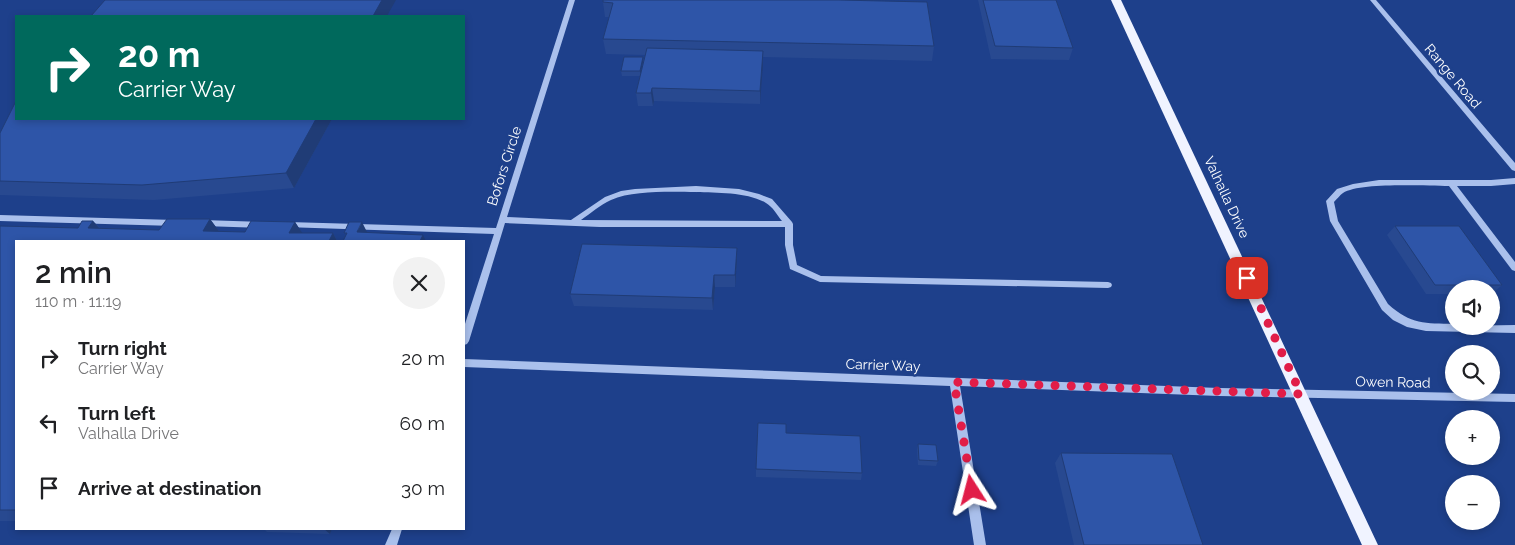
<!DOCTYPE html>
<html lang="en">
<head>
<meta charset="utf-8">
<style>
	body { margin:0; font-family:Raleway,sans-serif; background:#f2f2f2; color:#202124; height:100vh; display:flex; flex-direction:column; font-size:19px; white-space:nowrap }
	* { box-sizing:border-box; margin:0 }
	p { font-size:16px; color:#757577 }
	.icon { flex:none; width:28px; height:28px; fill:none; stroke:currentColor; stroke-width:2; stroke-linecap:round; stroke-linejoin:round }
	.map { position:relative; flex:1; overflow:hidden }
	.panel { position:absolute; left:15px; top:240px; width:450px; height:290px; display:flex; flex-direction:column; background:#fff; border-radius:0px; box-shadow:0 2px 8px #0003 }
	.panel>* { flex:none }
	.hud { position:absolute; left:15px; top:15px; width:450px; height:105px; border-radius:0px; box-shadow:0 2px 8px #0003; background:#00695c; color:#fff; overflow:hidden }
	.tools { position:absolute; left:1445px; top:280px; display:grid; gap:10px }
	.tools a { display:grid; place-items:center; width:55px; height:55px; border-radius:50%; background:#fff; box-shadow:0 2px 8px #0003; font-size:25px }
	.pin { position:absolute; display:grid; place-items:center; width:42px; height:42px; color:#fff; margin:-21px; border-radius:10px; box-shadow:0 2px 8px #0006 }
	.me { position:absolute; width:55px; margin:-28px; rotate:351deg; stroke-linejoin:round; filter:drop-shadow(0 0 4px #0008) }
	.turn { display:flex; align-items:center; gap:18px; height:105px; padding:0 20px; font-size:22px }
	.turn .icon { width:65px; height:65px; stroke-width:2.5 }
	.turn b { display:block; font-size:35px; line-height:42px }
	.round { display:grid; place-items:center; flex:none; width:52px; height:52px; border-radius:26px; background:#f2f2f2 }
	.summary { display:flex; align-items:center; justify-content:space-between; height:85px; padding:0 20px }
	h1 { font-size:30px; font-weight:600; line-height:38px }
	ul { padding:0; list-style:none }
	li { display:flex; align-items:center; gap:15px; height:65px; padding:0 20px }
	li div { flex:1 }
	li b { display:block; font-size:19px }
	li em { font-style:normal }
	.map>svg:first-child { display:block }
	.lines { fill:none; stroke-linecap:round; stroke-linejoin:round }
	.minor { fill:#aac0ec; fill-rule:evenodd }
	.major { fill:#f0f3ff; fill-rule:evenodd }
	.wall { fill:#284990 }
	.shaded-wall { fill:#203c76 }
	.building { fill:#2e55a8; stroke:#203c76 }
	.route { stroke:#e11d48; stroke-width:9; stroke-dasharray:0 16.2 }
	.labels { text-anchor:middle; stroke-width:5; stroke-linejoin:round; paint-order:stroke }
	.street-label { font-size:14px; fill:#fff; stroke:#1e408b }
</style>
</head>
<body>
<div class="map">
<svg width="1515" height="545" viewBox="0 0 1515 545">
	<rect width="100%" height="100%" fill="#1e408b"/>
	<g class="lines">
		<!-- minor -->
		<path class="minor" d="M569,0H575L507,217L571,220L605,197L621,191L635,189L696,186L739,189L759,194L772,199L792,222L793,224V245L797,265L821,276L1108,282L1111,283L1112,285L1111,287L1108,288L820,282L790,269L785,245V227H600L505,223L469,341L467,344L464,345V327L494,234L285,227L284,225L285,223L288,222L496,228ZM696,192C717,193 748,192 766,203C773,207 777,215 782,221L581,220C591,213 600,205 611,200C634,190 671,192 696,192Z
			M1370,0H1376L1515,163V171L1512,170Z
			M1515,178V184L1491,186H1457L1515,262V271L1512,270L1449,186C1426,186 1360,182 1343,193C1340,195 1337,199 1334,202L1338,221L1388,304C1411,325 1425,323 1454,324V326L1515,325V333L1426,331L1407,327L1393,320L1382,310L1330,221L1326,201L1337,189L1353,184L1379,180H1491Z
			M0,215L175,220L179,223L175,226L0,221Z
			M203,220L260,222L264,225L260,228L203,226L199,223Z
			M464,359L1219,388L1515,394V402L1219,396L960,386L986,545H974L950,386L464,367Z
			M392,529H402L397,545H385Z"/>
		<!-- major -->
		<path class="major" d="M1111,0H1121L1378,545H1362Z"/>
	</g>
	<!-- wall -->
	<path class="wall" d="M603,0L934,46L932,61L763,57L760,104L654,101L653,106H638L636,93L640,76H622L621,71L643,57V62L645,55L606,54L603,39L609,17H605L603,2Z
		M978,0H1056L1073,48L1069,60L991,59Z
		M16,119H332L294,188L154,200L0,195V133Z
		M210,219L219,231L245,232L295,222L302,233H333L337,241H16V521H0V226L78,228L93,221L100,228L159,230Z
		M1395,226L1502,285L1492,294L1491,289H1454V294H1426L1387,235Z
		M737,260L735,287H715L713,310L574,306L570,294Z
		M786,433L862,473L861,480L756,477V469Z
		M918,444L938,461L936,466L918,465L917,449Z
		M1061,453L1203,545H1074L1055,463Z
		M264,529H332L330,534L267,532Z"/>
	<!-- shaded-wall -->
	<path class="shaded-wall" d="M382,0H396L387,16H373Z
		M763,51V64L760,104V91Z
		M643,57V62L640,76V71Z
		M652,88L654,101L653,106L651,93Z
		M316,119H332L294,188L286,173Z
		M210,219L221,234L203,231Z
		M93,221L106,236L88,228Z
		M295,222L305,237L289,233Z
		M362,222L368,234L357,232Z
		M333,233L337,241H329Z
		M423,235L426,241H420Z
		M737,248V260L735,287V275Z
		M714,275L715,287L713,310L712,298Z
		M324,529H332L330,534Z"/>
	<!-- building -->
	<path class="building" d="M105,0H382L373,16H91Z
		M603,0H839L927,2L934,46L603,39L613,3L603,2Z
		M983,0H1056L1073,48L995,46Z
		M647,48L763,51L760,91L652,88L651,93H636Z
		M624,57H643L640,71H621Z
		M16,101V119H316L286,173L142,185L0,181V133Z
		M167,219H210L203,231L245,232L251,221L295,222L289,233H333L329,241H16V510H0V226L78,228L82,221H93L88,228L159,230Z
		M349,222H362L357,232L423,235L420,241H343L347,233H344Z
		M1395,226H1459L1502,285H1435Z
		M582,244L737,248L735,275H714L712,298L570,294Z
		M758,423L786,424V433L860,436L862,473L756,469Z
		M918,444L936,445L938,461L919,460Z
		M1061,453L1172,454L1203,545H1084Z"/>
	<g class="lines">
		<!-- route -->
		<path class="route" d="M972,490L954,382L1301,394L1247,278"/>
	</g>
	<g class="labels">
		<!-- street labels -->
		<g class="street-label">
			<text transform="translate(1453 76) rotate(50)" y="5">Range Road</text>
			<text transform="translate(504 166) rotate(-72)" y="5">Bofors Circle</text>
			<text transform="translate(1227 197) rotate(65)" y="5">Valhalla Drive</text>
			<text transform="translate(883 365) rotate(2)" y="5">Carrier Way</text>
			<text transform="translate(1393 382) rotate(1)" y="5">Owen Road</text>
		</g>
	</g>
</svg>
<div class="tools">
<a><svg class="icon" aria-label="sound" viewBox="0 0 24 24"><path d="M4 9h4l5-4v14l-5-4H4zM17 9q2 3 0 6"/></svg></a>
<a><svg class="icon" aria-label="search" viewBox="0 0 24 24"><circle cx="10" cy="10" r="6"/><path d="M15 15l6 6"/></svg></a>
<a>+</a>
<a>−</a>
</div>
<div class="pin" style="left:1247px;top:278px;background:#d93025"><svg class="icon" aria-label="arrive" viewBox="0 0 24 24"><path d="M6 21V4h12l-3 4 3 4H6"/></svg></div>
<svg class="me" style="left:972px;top:490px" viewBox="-20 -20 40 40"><path d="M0-17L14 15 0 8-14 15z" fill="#e11d48" stroke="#fff" stroke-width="4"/></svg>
<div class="hud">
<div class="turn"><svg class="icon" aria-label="right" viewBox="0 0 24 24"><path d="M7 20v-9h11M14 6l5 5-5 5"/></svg><div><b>20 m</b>Carrier Way</div></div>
</div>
<section class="panel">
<div class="summary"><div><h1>2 min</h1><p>110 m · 11:19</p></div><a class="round"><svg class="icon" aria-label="close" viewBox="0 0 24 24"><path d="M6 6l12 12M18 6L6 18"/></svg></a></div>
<ul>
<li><svg class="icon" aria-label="right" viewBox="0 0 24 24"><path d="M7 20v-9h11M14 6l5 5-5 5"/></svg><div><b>Turn right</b><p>Carrier Way</p></div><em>20 m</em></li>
<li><svg class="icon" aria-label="left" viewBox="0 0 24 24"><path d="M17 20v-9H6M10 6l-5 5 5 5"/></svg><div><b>Turn left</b><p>Valhalla Drive</p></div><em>60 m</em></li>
<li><svg class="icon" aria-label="arrive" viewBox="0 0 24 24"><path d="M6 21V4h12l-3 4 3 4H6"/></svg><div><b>Arrive at destination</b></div><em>30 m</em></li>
</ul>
</section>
</div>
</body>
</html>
